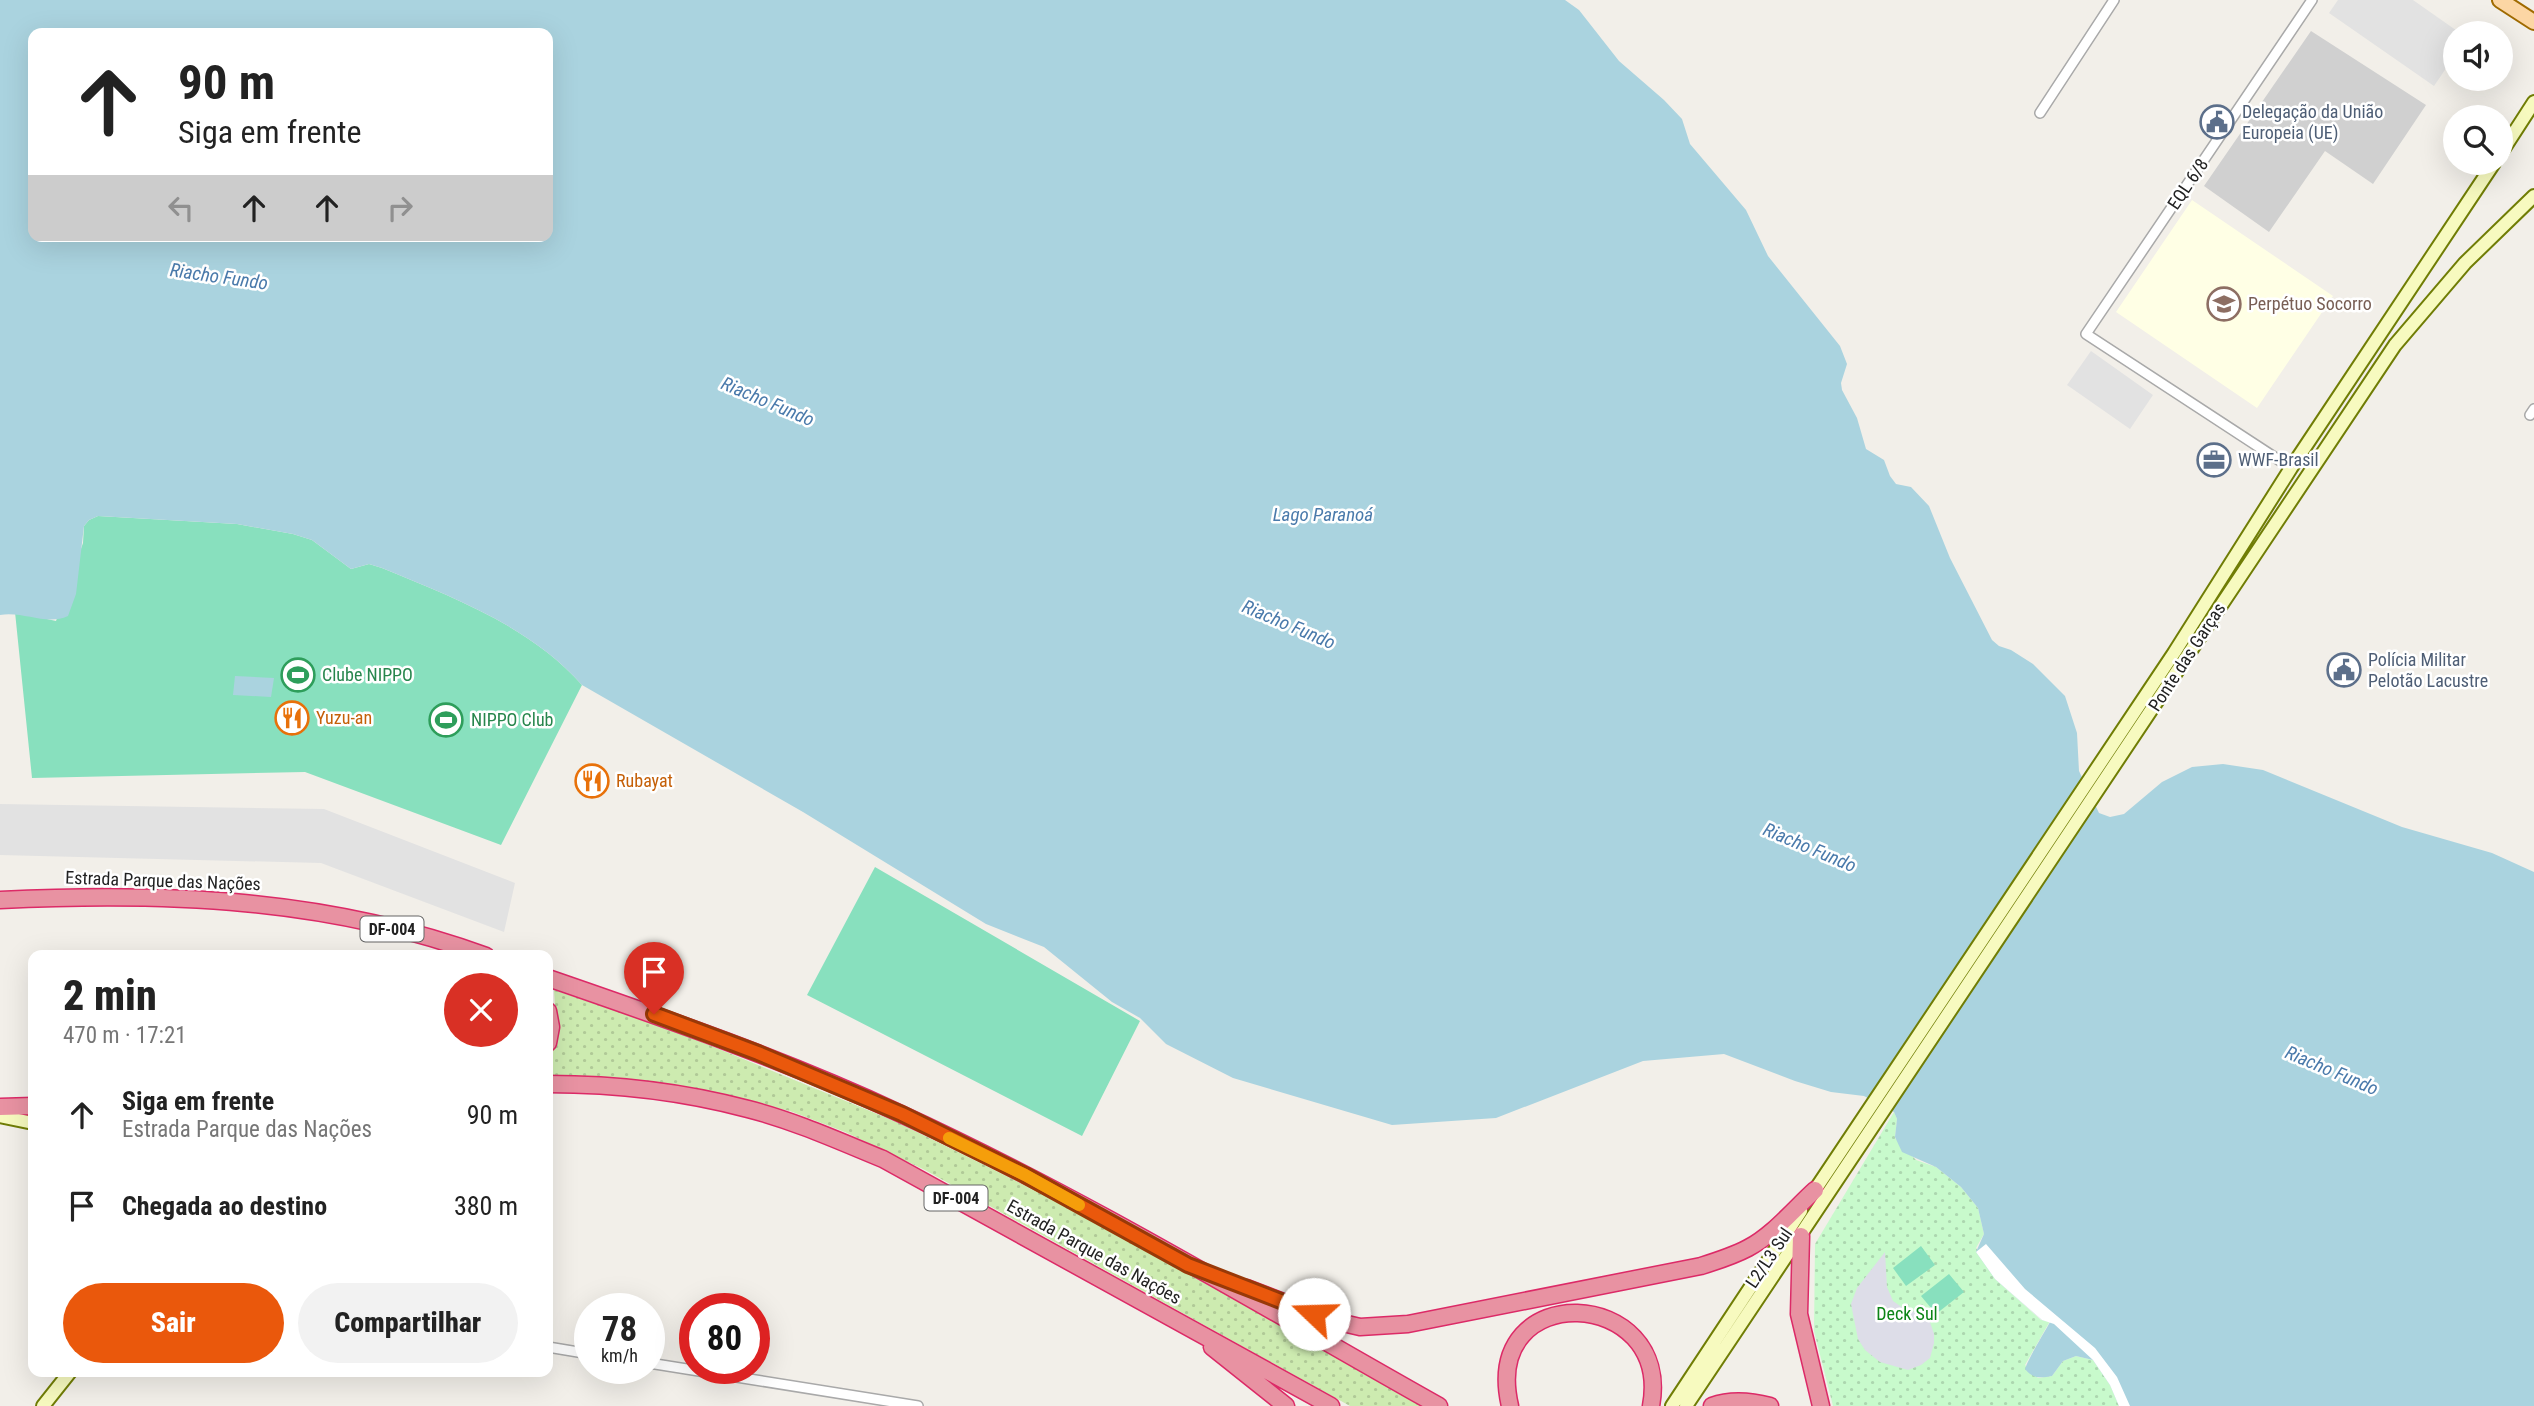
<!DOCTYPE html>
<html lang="pt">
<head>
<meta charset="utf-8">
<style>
	body { margin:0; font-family:"Roboto Condensed",sans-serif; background:#f2f2f2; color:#222; height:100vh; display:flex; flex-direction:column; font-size:26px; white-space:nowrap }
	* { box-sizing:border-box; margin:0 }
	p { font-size:23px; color:#767676 }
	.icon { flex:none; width:38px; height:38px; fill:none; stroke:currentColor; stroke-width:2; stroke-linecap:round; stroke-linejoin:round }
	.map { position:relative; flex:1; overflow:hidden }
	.drawer { position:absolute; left:28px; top:950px; width:525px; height:427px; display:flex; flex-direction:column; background:#fff; border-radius:14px; box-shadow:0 7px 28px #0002 }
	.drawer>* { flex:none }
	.top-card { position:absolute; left:28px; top:28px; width:525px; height:214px; border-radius:14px; box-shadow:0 7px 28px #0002; background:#fff; color:#222; overflow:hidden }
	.fabs { position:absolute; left:2443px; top:21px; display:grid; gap:14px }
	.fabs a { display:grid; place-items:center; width:70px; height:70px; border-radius:50%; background:#fff; box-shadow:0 7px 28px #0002; font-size:35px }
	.speed { position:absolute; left:574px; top:1293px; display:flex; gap:14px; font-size:35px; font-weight:700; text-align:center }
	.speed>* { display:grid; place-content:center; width:91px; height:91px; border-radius:50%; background:#fff; box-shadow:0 7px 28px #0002; line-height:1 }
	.speed small { font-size:18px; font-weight:400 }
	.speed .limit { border:10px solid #d22; background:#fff; color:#111 }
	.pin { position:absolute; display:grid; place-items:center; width:60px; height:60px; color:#fff; margin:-72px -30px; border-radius:50% 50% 50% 0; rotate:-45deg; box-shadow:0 0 7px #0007 }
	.pin .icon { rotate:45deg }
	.me { position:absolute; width:77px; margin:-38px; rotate:291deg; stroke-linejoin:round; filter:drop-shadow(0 0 5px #0008) }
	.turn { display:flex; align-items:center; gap:24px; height:147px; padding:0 35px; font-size:32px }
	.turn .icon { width:91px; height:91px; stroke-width:2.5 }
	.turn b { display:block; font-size:49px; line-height:60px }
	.lanes { display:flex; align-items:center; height:66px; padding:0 35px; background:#0003; justify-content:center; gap:35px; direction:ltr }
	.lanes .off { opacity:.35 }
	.round { display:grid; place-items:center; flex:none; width:74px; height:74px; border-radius:37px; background:#f2f2f2 }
	.headline { display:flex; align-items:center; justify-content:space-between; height:119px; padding:0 35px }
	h1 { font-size:42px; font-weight:800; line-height:52px }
	.action { display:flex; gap:14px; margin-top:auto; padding:14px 35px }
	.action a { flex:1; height:80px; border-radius:42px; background:#ea580c; color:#fff; font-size:28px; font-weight:800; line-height:80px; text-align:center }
	.action a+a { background:#f2f2f2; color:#222 }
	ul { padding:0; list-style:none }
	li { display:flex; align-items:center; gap:21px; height:91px; padding:0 35px }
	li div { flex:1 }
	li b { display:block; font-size:26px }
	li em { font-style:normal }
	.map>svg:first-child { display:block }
	.education { fill:#ffffe5 }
	.religious { fill:#d0d0d0 }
	.grass { fill:url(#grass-dots) }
	.park { fill:url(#park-dots) }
	.pitch { fill:#88e0be }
	.parking { fill:#e2e2e2 }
	.plaza { fill:#dddde8 }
	.water { fill:#aad3df; fill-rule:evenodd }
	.pier { fill:#fff }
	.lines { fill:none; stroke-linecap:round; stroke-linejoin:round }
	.street-casing { stroke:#a9a9a9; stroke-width:12 }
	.secondary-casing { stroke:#707d05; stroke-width:16 }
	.primary-casing { stroke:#a06b00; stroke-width:18 }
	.highway-casing { stroke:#dc2a67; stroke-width:19 }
	.street { stroke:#fff; stroke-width:9 }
	.secondary { stroke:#f7fabf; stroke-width:12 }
	.primary { stroke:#fcd6a4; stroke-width:14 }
	.highway { stroke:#e892a2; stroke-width:16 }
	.route-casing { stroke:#983908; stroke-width:18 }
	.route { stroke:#ea580c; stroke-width:12 }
	.slow { stroke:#f59e0b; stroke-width:12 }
	.labels { text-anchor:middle; stroke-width:5; stroke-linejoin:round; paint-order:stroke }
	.shield { fill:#fff; stroke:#646464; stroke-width:2 }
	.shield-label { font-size:16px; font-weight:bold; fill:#222 }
	.service-label { font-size:18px; fill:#4e5e75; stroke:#fff; text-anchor:start }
	.street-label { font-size:18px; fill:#222; stroke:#fff }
	.education-label { font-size:18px; fill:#785e54; stroke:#fff; text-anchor:start }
	.leisure-label { font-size:18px; fill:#27864d; stroke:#fff; text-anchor:start }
	.food-label { font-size:18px; fill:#c56008; stroke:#fff; text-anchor:start }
	.park-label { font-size:18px; fill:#0c8416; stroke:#fff }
	.water-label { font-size:19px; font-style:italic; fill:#4a7aab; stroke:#fff }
</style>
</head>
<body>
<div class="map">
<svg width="2534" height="1406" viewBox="0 0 2534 1406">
	<defs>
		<pattern id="grass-dots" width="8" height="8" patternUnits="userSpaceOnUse" patternTransform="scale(1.75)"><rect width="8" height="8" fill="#cdebb0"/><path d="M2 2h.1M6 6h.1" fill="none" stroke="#b0c997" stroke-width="1.8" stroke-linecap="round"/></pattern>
		<pattern id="park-dots" width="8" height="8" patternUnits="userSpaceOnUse" patternTransform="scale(1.75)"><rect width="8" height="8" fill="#c8facc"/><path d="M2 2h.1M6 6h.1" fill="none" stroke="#acd6af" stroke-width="1.8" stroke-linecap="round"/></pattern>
	</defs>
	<rect width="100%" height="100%" fill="#f2efe9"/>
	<!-- education -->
	<path class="education" d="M2192,200L2333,296L2257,408L2116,312Z"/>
	<!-- religious -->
	<path class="religious" d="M2311,31L2426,105L2373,184L2325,151L2269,232L2204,186Z"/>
	<!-- grass -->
	<path class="grass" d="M554,990L670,1029L897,1122L1076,1210L1426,1406H1350L925,1170L845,1132L790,1111L751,1102L626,1078L548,1076V1050L557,1039Z"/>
	<!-- park -->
	<path class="park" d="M1894,1112L1897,1119L1895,1138L1916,1160L1936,1167L1961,1187L1978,1208L1984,1234L1976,1248L1995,1279L2041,1320L2050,1321L2025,1365L2038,1378L2052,1376L2063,1361L2076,1356L2093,1360L2110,1385L2119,1406H1833L1814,1331L1815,1244Z"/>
	<!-- pitch -->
	<path class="pitch" d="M98,516L237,524L293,534L312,540L351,569L369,564L382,568C452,597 530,626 582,685L501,845L305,772L32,778L15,612L56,621L83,543L84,526L89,520Z
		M875,867L1140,1021L1082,1136L807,995Z
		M1921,1246L1935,1265L1906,1286L1893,1268Z
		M1949,1274L1964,1292L1936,1314L1921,1296Z"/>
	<!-- parking -->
	<path class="parking" d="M2338,0H2413L2460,33H2455V55L2434,86L2329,13Z
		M2091,351L2153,395L2130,429L2067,385Z
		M0,804L324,809L515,883L504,932L321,863L0,855Z"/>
	<!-- plaza -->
	<path class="plaza" d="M1885,1252L1887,1287L1893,1301L1906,1310L1917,1312L1930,1322L1934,1334V1343L1930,1358L1921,1365L1908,1370L1880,1362L1865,1350L1858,1339L1851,1304L1857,1288Z"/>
	<!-- water -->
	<path class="water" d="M0,0H1565L1579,10L1619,61L1664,100L1682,119L1690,144L1746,210L1768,256L1840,346L1847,364L1841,383L1842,390L1857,418L1866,449L1884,460L1890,476L1896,484L1911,487L1929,506L1950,558L1992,640L1999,646L2011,650L2033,664L2065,696L2077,733L2079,771L2099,813L2110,817L2124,814L2162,782L2192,767L2223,764L2263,770L2402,827L2492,853L2534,872V1406H2119L2110,1385L2093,1360L2076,1356L2063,1361L2052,1376C2041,1378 2033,1379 2025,1369C2028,1359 2044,1333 2050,1322L2042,1320L1995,1279L1976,1252L1984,1234L1978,1208L1961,1187L1936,1167L1902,1152L1895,1137L1897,1119L1894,1112L1864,1096L1831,1092L1795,1081L1724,1054L1643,1061L1496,1118L1392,1125L1233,1078L1166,1044L1140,1018L1112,1002L1044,947L986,924L803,812L582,685C530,626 452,597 382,568L369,564L351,569L312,540L293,534L237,524L98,516L89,520L84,526L76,594L68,616C46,626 24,611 0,615ZM33,33H548V236H33Z
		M235,676L274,678L271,697L233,695Z"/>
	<!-- pier -->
	<path class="pier" d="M1986,1244L2025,1289L2095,1348L2117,1377L2130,1406H2119L2110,1385L2093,1360L2054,1324L2042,1320L1995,1279L1976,1252Z"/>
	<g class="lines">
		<defs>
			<path id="street" d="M2040,113L2114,0
				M2530,415L2534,409
				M2291,468L2086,334L2312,0
				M548,1347L590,1354
				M649,1363L918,1406"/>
			<path id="secondary" d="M2501,153L2534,102
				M0,1116L33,1123
				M1811,1196L2174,653L2291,468L2494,163
				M43,1406L70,1372
				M1672,1406L1801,1211
				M1686,1406L2395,345L2465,263L2534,196"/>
			<path id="primary" d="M2500,0L2534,22"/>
			<path id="highway" d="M0,900C166,892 328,898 486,956
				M548,978C667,1019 785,1060 899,1113C1084,1198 1261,1306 1439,1406
				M548,1011L551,1027L548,1043
				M548,1084C614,1084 684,1092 748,1109C795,1121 839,1141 883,1159L1331,1406
				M0,1107L33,1106
				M1801,1236L1799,1314L1821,1406
				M1247,1288L1330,1320L1360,1327L1408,1324L1701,1266C1717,1261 1733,1256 1748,1248C1773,1235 1794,1209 1815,1190
				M1212,1347L1286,1406
				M1510,1406C1480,1277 1673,1287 1651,1406
				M1712,1406C1731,1399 1751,1401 1770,1406"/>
		</defs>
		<!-- street casing -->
		<use href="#street" class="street-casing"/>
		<!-- secondary casing -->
		<use href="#secondary" class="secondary-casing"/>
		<!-- primary casing -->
		<use href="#primary" class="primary-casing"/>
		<!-- highway casing -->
		<use href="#highway" class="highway-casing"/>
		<!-- street -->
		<use href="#street" class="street"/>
		<!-- secondary -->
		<use href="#secondary" class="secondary"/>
		<!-- primary -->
		<use href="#primary" class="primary"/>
		<!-- highway -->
		<use href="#highway" class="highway"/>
	</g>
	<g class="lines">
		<defs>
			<path id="route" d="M654,1014L758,1053L902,1114L1025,1175L1188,1265L1314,1314"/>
		</defs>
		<!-- route casing -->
		<use href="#route" class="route-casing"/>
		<!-- route -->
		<use href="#route" class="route"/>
		<!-- slow -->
		<path class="slow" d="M949,1138L1025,1175L1079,1205"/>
	</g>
	<!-- icons -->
	<defs>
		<symbol id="civic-ring" viewBox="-11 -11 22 22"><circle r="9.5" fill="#fff" stroke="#5c6f8a" stroke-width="1.5"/><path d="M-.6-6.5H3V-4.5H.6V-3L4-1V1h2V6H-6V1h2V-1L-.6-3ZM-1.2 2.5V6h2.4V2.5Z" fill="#5c6f8a"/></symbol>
		<symbol id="school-ring" viewBox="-11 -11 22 22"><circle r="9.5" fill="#fff" stroke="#8d6e63" stroke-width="1.5"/><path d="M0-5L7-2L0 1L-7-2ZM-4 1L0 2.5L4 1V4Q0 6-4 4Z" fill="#8d6e63"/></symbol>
		<symbol id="office-ring" viewBox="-11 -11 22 22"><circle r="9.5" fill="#fff" stroke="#5c6f8a" stroke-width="1.5"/><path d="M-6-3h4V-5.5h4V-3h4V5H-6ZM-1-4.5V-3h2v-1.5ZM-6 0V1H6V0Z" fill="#5c6f8a"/></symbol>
		<symbol id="stadium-ring" viewBox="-11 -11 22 22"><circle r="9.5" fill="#fff" stroke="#2e9e5b" stroke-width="1.5"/><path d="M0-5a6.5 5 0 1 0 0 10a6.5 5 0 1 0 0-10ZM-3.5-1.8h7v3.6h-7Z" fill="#2e9e5b"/></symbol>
		<symbol id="restaurant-ring" viewBox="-11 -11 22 22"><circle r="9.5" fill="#fff" stroke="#e8710a" stroke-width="1.5"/><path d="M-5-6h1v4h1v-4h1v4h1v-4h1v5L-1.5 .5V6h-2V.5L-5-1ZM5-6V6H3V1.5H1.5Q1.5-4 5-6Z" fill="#e8710a"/></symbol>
	</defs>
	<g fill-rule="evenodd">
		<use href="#civic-ring" x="2198" y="103" width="38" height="38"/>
		<use href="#school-ring" x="2205" y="285" width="38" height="38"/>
		<use href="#office-ring" x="2195" y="441" width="38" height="38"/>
		<use href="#civic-ring" x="2325" y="651" width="38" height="38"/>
		<use href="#stadium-ring" x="279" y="656" width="38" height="38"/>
		<use href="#restaurant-ring" x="273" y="699" width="38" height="38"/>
		<use href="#stadium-ring" x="427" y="701" width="38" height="38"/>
		<use href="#restaurant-ring" x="573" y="762" width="38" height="38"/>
	</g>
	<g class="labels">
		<!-- shield labels -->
		<g class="shield">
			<rect x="360.5" y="916.5" width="63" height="25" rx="5"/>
			<rect x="924.5" y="1185.5" width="63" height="25" rx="5"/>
		</g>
		<g class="shield-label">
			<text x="392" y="935">DF-004</text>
			<text x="956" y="1204">DF-004</text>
		</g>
		<!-- service labels -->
		<g class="service-label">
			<text x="2242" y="118">Delegação da União<tspan x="2242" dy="21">Europeia (UE)</tspan></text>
			<text x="2238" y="466">WWF-Brasil</text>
			<text x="2368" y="666">Polícia Militar<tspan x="2368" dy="21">Pelotão Lacustre</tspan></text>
		</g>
		<!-- street labels -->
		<g class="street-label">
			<text transform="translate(2188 184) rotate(-56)" y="6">EQL 6/8</text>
			<text transform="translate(2187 657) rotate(-57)" y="6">Ponte das Garças</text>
			<text transform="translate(163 881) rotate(2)" y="6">Estrada Parque das Nações</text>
			<text transform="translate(1094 1252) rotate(29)" y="6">Estrada Parque das Nações</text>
			<text transform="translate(1769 1258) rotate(-56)" y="6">L2/L3 Sul</text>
		</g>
		<!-- education labels -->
		<g class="education-label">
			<text x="2248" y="310">Perpétuo Socorro</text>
		</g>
		<!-- leisure labels -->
		<g class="leisure-label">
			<text x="322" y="681">Clube NIPPO</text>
			<text x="471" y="726">NIPPO Club</text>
		</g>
		<!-- food labels -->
		<g class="food-label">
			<text x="316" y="724">Yuzu-an</text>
			<text x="616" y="787">Rubayat</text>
		</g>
		<!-- park labels -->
		<g class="park-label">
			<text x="1907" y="1320">Deck Sul</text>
		</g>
		<!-- water labels -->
		<g class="water-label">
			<text transform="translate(219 276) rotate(8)" y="7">Riacho Fundo</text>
			<text transform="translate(768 401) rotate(23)" y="7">Riacho Fundo</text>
			<text x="1323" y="521">Lago Paranoá</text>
			<text transform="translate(1289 624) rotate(23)" y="7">Riacho Fundo</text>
			<text transform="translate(1810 847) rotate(23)" y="7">Riacho Fundo</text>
			<text transform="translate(2332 1070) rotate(23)" y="7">Riacho Fundo</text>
		</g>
	</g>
</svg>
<div class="fabs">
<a><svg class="icon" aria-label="sound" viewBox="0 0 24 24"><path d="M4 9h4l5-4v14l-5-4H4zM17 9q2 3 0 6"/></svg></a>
<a><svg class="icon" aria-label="search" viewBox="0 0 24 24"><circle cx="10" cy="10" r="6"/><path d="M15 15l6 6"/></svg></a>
</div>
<div class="speed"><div>78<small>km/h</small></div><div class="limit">80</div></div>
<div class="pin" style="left:654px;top:1014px;background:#d93025"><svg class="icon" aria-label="arrive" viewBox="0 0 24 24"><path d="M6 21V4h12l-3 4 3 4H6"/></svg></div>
<svg class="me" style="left:1314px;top:1314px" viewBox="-20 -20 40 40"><circle r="19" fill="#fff"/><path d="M0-13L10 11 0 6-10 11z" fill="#ea580c"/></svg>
<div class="top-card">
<div class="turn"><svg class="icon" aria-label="ahead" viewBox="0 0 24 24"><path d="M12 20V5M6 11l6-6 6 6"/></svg><div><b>90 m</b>Siga em frente</div></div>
<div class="lanes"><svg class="icon off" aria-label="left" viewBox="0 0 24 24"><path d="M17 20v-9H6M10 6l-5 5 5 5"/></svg><svg class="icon" aria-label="ahead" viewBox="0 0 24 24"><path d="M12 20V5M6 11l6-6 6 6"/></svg><svg class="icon" aria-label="ahead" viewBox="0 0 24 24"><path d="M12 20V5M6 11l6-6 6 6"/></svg><svg class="icon off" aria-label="right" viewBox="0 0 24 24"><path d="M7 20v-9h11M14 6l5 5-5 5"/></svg></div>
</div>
<section class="drawer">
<div class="headline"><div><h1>2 min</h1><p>470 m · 17:21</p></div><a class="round" style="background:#d93025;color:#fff"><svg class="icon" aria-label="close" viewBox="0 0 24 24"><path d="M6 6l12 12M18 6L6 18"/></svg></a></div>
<ul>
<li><svg class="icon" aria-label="ahead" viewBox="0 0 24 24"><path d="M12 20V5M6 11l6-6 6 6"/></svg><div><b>Siga em frente</b><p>Estrada Parque das Nações</p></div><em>90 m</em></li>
<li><svg class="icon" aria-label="arrive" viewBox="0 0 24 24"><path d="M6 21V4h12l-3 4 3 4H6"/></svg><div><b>Chegada ao destino</b></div><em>380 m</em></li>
</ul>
<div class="action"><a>Sair</a><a>Compartilhar</a></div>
</section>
</div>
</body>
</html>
